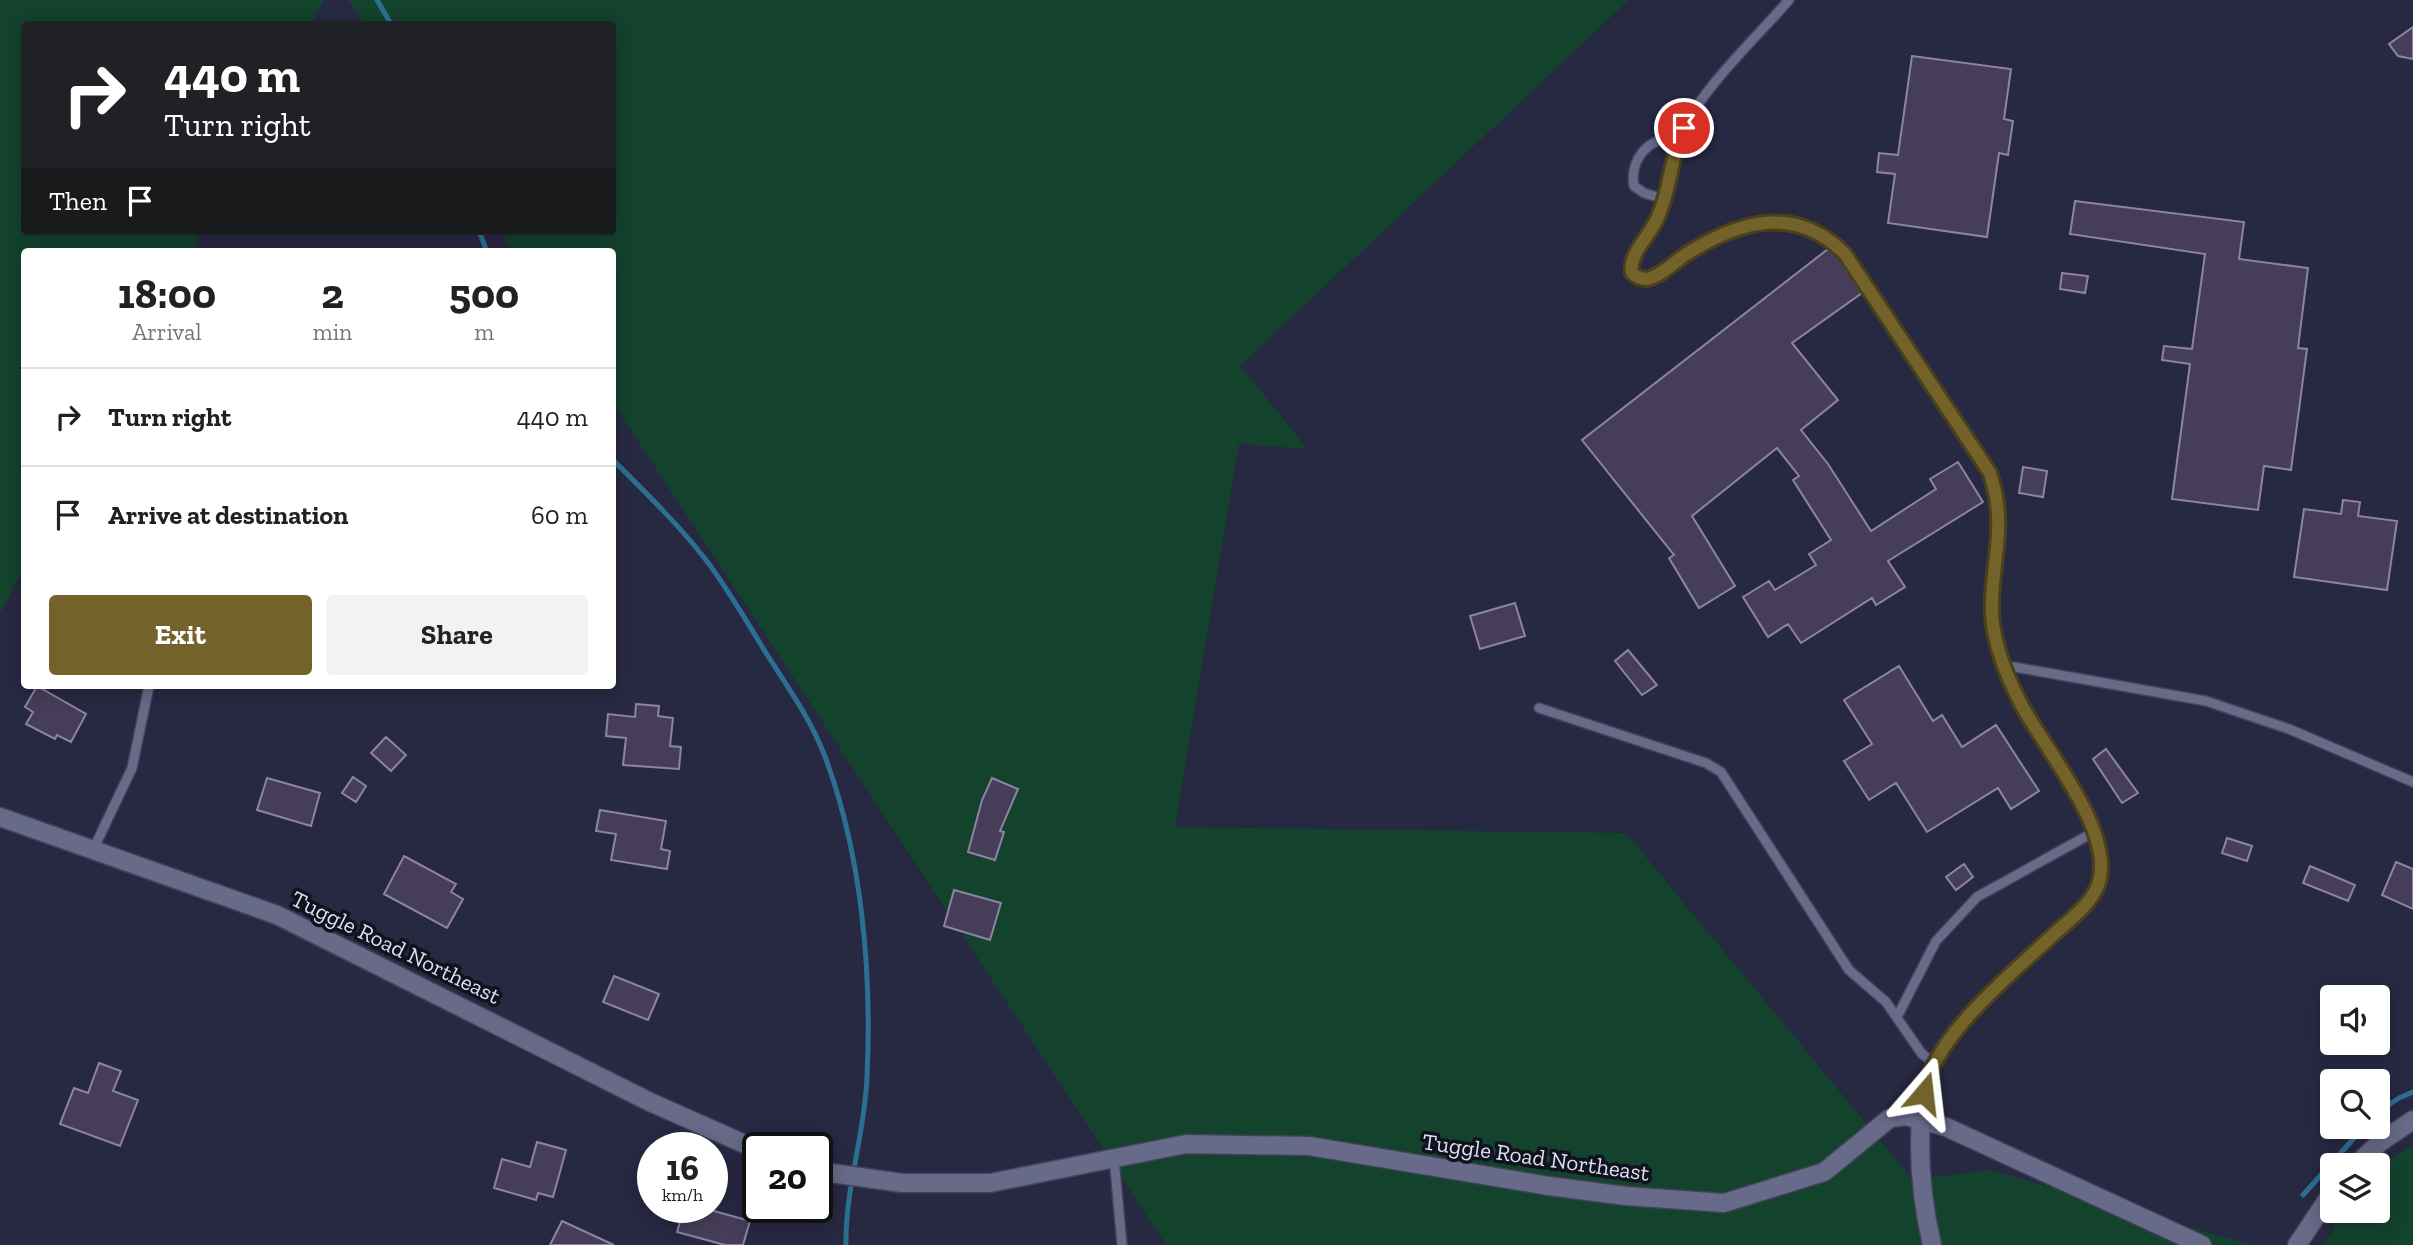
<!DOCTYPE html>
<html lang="en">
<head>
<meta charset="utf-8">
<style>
	body { margin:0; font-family:"Zilla Slab",serif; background:#f2f2f2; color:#202124; height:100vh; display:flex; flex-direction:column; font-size:26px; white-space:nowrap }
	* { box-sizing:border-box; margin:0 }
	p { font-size:23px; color:#757577 }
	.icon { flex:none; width:38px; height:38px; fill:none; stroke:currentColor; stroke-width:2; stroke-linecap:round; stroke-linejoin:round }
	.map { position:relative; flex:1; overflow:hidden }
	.panel { position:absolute; left:21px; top:248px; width:595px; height:441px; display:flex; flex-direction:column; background:#fff; border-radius:7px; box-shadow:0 4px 18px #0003 }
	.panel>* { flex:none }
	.banner { position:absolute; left:21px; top:21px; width:595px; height:214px; border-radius:7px; box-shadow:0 4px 18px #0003; background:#202124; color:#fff; overflow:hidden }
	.buttons { position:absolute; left:2320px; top:985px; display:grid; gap:14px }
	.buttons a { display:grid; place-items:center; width:70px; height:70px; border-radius:7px; background:#fff; box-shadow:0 4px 18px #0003; font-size:35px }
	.speed { position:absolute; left:637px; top:1132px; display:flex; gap:14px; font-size:35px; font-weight:700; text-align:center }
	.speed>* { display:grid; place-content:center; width:91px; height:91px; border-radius:50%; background:#fff; box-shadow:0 4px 18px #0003; line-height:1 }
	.speed small { font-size:18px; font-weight:400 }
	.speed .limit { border:4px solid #111; border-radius:10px; background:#fff; color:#111 }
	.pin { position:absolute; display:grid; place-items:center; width:60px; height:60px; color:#fff; margin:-30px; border:4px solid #fff; border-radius:50%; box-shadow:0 2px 7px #0007 }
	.me { position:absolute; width:77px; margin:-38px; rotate:17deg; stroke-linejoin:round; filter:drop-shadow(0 0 5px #0008) }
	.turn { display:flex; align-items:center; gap:24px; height:147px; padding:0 28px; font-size:32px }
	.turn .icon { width:91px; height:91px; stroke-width:2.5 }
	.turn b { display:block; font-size:49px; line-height:60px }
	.then { display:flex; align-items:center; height:66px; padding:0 28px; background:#0003; gap:14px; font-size:26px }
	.eta { display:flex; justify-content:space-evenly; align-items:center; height:119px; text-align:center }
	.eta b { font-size:42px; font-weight:700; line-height:49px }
	.action { display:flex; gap:14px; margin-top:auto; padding:14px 28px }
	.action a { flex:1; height:80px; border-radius:7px; background:#73632b; color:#fff; font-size:28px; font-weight:700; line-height:80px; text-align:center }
	.action a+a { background:#f2f2f2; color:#202124 }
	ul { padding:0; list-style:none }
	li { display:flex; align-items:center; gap:21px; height:98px; padding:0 28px; border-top:2px solid #e0e0e0 }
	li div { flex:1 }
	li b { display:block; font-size:26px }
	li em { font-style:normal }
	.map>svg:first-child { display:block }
	.green { fill:#13422d }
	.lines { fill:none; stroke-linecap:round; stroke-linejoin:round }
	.stream { stroke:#2b7091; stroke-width:5 }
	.building { fill:#463e59; stroke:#8c84a2; stroke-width:2 }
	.service-casing { stroke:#414258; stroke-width:12 }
	.minor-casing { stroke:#414258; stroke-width:21 }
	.service { stroke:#676a88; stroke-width:9 }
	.minor { stroke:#676a88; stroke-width:18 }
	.route-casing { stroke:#4b401c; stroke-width:18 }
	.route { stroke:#73632b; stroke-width:12 }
	.labels { text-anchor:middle; stroke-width:7; stroke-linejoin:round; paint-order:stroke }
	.street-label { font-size:23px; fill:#dddff0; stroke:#11121e }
</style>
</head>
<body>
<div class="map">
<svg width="2413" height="1245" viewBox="0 0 2413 1245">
	<rect width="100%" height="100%" fill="#272842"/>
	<!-- green -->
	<path class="green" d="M0,0H324L311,24H24V231H202L191,252H24V568L0,614Z
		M348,0H1629L1240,366L1308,449L1239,444L1175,827L1626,833L1913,1180L1990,1170L2252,1245H1166L613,403L612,252H514L500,231H612V24H364Z
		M2413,1145V1245H2324L2343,1211H2378V1166Z"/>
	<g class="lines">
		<!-- stream -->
		<path class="stream" d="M377,0L391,24
			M479,231L487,252
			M612,459C645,492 678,524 706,560C728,589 747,622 766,653C787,686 810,718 824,754C862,854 872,971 867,1077C865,1134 845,1188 846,1245
			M2378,1112L2399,1098L2413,1092
			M2303,1195L2364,1127"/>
	</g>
	<!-- building -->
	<path class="building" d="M2413,27V59L2398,56L2389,44Z
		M1912,56L2011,69L2004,119L2013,121L2008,155L1999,153L1987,237L1888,223L1895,174L1877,172L1879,153L1898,155Z
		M2075,201L2244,222L2239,259L2308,268L2298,348L2307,349L2291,470L2264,466L2258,510L2172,499L2190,364L2162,360L2164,346L2192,349L2205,254L2070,234Z
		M1828,249L1839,258L1862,293L1792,343L1838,400L1801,430L1828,464L1871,531L1936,489L1930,479L1958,462L1983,502L1888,561L1905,587L1876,605L1872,598L1801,643L1788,624L1768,637L1743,597L1769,581L1775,590L1816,565L1809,554L1831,540L1793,480L1799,476L1777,448L1692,516L1735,586L1699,608L1669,558L1674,555L1582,440Z
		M2062,273L2088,276L2085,293L2060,289Z
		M2023,467L2047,471L2043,497L2019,493Z
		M2343,500L2360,502L2358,516L2397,521L2387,590L2294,577L2304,509L2341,514Z
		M1515,603L1525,636L1480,649L1470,616Z
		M1628,650L1657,685L1642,695L1615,661Z
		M1899,666L1933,721L1942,715L1962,747L1996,725L2039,791L2011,809L1998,788L1927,832L1896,783L1869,800L1844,761L1872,744L1844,700Z
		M37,686L86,714L71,742L57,735L55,739L26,724L33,712L25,707Z
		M636,704L659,706L658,716L673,718L670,746L681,747L679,769L623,765L626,738L606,736L608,714L635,717Z
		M386,737L406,755L391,771L371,753Z
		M2106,749L2138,793L2122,803L2093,759Z
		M353,777L366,786L356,802L342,793Z
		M267,778L320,793L311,826L257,810Z
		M992,778L1018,789L1000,831L1004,832L995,860L968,852L982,800Z
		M600,810L666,821L661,849L670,851L667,869L611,860L616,834L596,831Z
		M2227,838L2252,846L2247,861L2222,853Z
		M404,856L456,884L451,892L463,899L447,928L384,894Z
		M2396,862L2413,869V909L2382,895Z
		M1964,864L1973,877L1956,890L1946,877Z
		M2310,866L2355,885L2348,901L2303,883Z
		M954,890L1001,903L990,940L944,926Z
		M614,976L659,994L648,1020L603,1002Z
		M99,1063L121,1071L113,1091L138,1100L120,1146L60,1124L74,1088L88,1093Z
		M537,1142L566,1150L553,1197L538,1193L536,1200L494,1188L502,1159L530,1167Z
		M684,1208H703L750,1221L743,1245H725L677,1232Z
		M562,1221L614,1245H550Z"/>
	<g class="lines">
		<defs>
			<path id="service" d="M1789,0C1755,39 1698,92 1679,138C1668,163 1669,192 1658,216C1651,234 1628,254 1632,273C1636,277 1640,279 1646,278C1662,276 1675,261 1688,253C1741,220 1797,205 1845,254L1990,473C1992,483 1996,494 1997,504C2003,548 1988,592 1995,637C1998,659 2010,681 2020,701C2042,749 2115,827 2098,883C2091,904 2070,920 2054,935C2021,964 1951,1024 1933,1062C1925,1080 1923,1099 1921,1119
				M1664,199L1644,193L1634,186C1629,159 1651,134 1678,139
				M2003,665L2206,701L2289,729L2413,782
				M1539,708L1706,763L1721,772L1849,970L1886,1002L1922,1054L1933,1062
				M93,850L132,768L149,686
				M1897,1017L1936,941L1977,897L2094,832
				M1114,1158L1122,1245"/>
			<path id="minor" d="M0,817L277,915L650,1102L758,1150
				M1921,1119C1918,1162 1922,1202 1932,1245
				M2355,1166L2379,1143L2413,1120
				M817,1171L902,1183H990L1186,1144L1309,1146L1549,1186L1626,1196L1724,1203L1824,1172L1890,1118L1906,1116L1946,1127L2202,1245
				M2297,1245L2333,1191"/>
		</defs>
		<!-- service casing -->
		<use href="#service" class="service-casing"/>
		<!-- minor casing -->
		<use href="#minor" class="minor-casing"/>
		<!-- service -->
		<use href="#service" class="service"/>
		<!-- minor -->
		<use href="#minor" class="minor"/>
	</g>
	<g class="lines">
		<defs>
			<path id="route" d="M1684,128C1670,157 1671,190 1657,219C1650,235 1628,255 1632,273C1636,277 1640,279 1647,279C1662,276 1675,261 1688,253C1741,220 1796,205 1845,254L1990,473C1993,483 1996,493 1997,504C2002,541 1990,578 1992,615C1994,646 2007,677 2021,704C2044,748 2117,834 2098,885C2090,906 2068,921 2052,936C2009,976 1935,1035 1924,1093"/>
		</defs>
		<!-- route casing -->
		<use href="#route" class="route-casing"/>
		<!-- route -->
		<use href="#route" class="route"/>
	</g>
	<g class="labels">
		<!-- street labels -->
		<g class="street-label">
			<text transform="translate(396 947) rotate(26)" y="8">Tuggle Road Northeast</text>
			<text transform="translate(1536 1157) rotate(8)" y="8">Tuggle Road Northeast</text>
		</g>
	</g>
</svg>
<div class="buttons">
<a><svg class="icon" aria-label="sound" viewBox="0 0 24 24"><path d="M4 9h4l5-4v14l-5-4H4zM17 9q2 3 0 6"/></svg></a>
<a><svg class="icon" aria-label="search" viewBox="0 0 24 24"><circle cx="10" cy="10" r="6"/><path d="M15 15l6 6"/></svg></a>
<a><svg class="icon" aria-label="layers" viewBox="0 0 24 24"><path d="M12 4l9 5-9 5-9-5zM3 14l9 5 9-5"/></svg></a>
</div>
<div class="speed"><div>16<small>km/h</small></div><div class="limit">20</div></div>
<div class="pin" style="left:1684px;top:128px;background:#d93025"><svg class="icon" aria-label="arrive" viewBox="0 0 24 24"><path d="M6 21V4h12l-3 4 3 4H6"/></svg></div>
<svg class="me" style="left:1924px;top:1093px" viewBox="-20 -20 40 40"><path d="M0-17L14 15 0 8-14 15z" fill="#73632b" stroke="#fff" stroke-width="4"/></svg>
<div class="banner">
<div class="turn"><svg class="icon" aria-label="right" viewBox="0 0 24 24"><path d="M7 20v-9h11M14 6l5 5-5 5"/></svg><div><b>440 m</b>Turn right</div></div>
<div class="then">Then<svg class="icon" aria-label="arrive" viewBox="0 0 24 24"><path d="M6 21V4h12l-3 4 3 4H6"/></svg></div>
</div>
<section class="panel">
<div class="eta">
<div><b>18:00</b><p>Arrival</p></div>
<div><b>2</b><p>min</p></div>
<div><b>500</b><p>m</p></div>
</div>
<ul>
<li><svg class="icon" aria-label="right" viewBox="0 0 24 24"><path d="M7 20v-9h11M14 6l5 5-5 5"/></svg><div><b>Turn right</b></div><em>440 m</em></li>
<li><svg class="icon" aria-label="arrive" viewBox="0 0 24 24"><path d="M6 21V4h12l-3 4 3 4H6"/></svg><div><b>Arrive at destination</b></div><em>60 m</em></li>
</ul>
<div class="action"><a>Exit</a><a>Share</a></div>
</section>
</div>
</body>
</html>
